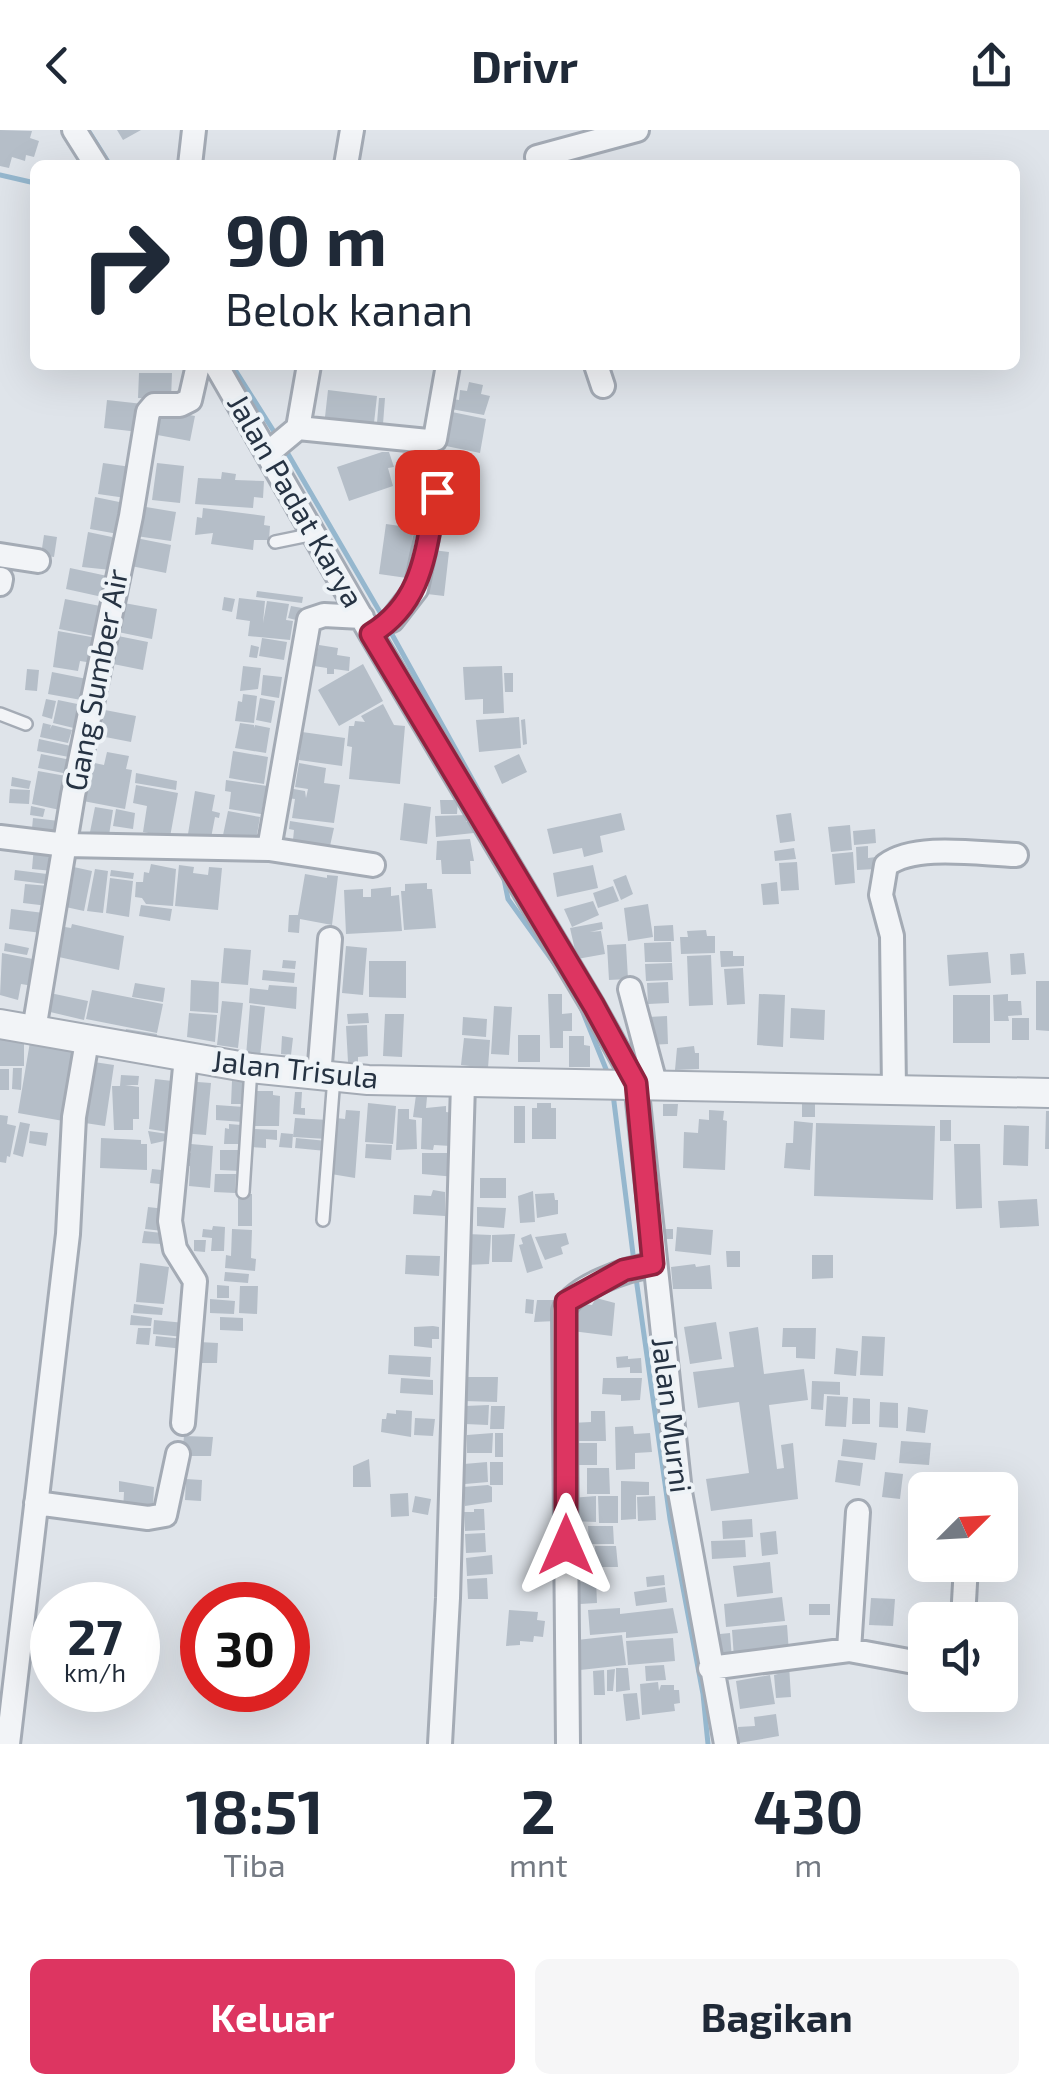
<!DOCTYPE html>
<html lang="id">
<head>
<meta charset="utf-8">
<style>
	body { margin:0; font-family:"Exo 2",sans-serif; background:#f6f6f7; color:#1f2937; height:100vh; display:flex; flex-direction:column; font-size:38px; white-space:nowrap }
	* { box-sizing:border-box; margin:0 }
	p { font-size:32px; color:#747a83 }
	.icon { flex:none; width:55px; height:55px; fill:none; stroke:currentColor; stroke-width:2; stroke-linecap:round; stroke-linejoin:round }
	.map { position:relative; height:1614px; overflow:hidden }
	.details { display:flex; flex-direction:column; background:#fff; flex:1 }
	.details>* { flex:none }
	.banner { position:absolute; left:30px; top:30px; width:990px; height:210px; border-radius:15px; box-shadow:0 10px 40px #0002; background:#fff; color:#1f2937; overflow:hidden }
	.needle { width:65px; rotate:66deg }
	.controls { position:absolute; left:908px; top:1342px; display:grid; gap:20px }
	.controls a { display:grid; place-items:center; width:110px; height:110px; border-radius:15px; background:#fff; box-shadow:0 10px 40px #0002; font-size:50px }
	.speed { position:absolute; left:30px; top:1452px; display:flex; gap:20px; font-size:50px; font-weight:700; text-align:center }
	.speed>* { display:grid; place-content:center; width:130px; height:130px; border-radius:50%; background:#fff; box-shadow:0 10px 40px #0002; line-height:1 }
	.speed small { font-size:25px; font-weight:400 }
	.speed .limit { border:15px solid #d22; background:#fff; color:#111 }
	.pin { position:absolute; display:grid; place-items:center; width:85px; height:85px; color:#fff; margin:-42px; border-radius:20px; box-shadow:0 5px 15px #0006 }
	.me { position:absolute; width:110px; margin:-55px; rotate:0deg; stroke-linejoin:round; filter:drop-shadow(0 0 8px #0008) }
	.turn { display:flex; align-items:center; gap:35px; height:210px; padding:0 30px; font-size:45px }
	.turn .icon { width:130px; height:130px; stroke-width:2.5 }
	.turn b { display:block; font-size:70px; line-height:85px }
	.eta { display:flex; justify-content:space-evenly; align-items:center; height:170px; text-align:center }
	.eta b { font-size:60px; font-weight:700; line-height:70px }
	.cta { display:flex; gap:20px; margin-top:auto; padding:20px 30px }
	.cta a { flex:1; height:115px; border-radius:15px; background:#dd3561; color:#fff; font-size:40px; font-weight:700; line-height:115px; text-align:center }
	.cta a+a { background:#f6f6f7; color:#1f2937 }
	header { display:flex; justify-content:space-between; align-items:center; height:130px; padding:0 30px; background:#fff; font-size:45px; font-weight:700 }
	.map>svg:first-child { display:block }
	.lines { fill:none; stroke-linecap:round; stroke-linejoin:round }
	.stream { stroke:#95b7ce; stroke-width:5 }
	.building { fill:#b5bec8 }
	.service-casing { stroke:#a4abb5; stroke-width:16 }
	.minor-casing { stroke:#a4abb5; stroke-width:28 }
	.tertiary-casing { stroke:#a4abb5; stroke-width:32 }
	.service { stroke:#f2f4f7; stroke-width:11 }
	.minor { stroke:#f2f4f7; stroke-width:22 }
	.tertiary { stroke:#f2f4f7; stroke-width:28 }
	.route-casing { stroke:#90223f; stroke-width:25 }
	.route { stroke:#dd3561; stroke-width:18 }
	.labels { text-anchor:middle; stroke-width:8; stroke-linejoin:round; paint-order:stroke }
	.street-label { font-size:30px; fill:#263343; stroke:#eef3f7 }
</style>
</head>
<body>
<header><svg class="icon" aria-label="back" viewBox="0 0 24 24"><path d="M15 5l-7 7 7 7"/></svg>Drivr<svg class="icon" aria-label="share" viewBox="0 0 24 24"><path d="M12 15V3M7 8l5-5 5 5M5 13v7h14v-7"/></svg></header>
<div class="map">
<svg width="1049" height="1614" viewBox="0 0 1049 1614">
	<rect width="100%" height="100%" fill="#dfe4ea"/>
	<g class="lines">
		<!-- stream -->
		<path class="stream" d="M88,0L110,35
			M0,45L35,53
			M232,235L278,308
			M284,317L384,489
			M389,499L502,703
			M503,744L508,769L559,840
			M580,875L608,944
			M613,964L634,1132
			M636,1148L670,1389L703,1564L708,1614"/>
	</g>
	<!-- building -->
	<path class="building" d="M0,0L32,1L30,8L39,11L34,27L26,25L25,31L12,27L9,38L0,36Z
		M117,0H141L123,10Z
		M139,243H172L171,269L138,268Z
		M469,252L483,255L481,264L490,266L484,285L451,279L452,269L459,270L460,260L467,261Z
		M328,260L377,266L374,293L325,287Z
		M379,268H385L383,294L377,293Z
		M107,270L143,274L139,302L104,298Z
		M156,279L195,286L190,311L152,304Z
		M452,282L486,289L480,323L446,316Z
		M382,322H389L394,337L388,338L393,356L349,371L337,337Z
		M444,332L480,339L475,364L439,357Z
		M103,333L131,337L126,368L98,364Z
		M157,333L184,336L180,373L152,370Z
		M222,342L236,344L235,350L264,351L263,368L254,367L253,378L195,374L198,348L221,349Z
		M95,367L129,374L118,404L90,399Z
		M140,376L176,382L171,411L136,406Z
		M203,378L265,386L264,395L270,396L269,410H254L253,420L211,414L213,403L195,405L197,387L202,388Z
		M386,394L414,398L407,448L379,444Z
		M88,402L112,407V412H115L111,440L82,437Z
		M44,405L57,407L54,427L41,425Z
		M136,408L171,415L166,443L131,436Z
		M433,420L449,422L444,466L427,464Z
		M70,438L112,447L107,468L66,459Z
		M257,461L303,467L302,473L256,467Z
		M224,467L235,469L232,482L222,480Z
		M239,468L265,471L263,493L267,471L289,474L286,490L293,491L290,510L248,506L250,491L236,489Z
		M65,469L100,476L94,506L59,499Z
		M124,473L157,479L152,509L118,502Z
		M291,476L302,478L300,491L288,488Z
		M58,501L97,508L93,533L80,531L78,541L53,537Z
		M118,506L148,512L143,540L113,534Z
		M262,508L287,512L284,530L259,526Z
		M251,515L259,517L257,528L249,527Z
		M319,515L338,518L337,525L350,527L349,541L334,539V544H327V538L314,536Z
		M363,534L383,571L339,596L318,560Z
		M243,536L261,538L258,559L240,561Z
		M502,536L504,583L483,584V569L465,570L463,537Z
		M27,539L39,540L37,561L25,560Z
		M52,542L92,550L87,571L48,564Z
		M504,543H513V562H505Z
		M263,545L282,547L279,568L261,565Z
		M243,564L257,566L254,593L235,591L238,571L242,572Z
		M260,568L275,571L271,593L256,590Z
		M46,569L56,571L52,589L42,586Z
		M58,570L87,576L82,600L53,593Z
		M383,574L394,595L405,596L400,654L349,649L352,617L347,616L349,596H354L355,591L365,592L361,586Z
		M105,580L136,586L131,612L100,606Z
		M519,587L521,618L479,622L476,590Z
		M525,589L527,614L523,615L521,590Z
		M43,593L51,595L50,599L52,595L72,600L68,613L40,607Z
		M240,593L254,595V598L255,595L270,598L266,623L235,618Z
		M302,602L345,608L342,636L299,630Z
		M39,609L71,616L69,627L37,621Z
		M233,621L268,627L264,654L229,648Z
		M107,622L129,626L126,639L132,640L125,679L83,671L90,632L104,635Z
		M41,624L71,630L68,644L38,638Z
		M519,624L527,642L502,654L494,636Z
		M299,633L326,638L324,653L340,655L334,693L292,688L295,669L286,668L288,658L305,661L306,668L308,659L295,657Z
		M38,641L66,646L60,680L32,674Z
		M136,643L177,651L176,660L135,653Z
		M12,647L31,651L29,659L11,656Z
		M226,650L267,656L261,684L229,679L231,662L225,661Z
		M136,655L178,663L170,707L143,702L147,676L133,673Z
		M10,659L30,660L29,674L9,673Z
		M195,661L215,665L212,681L220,683L219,688L215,687L211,708L188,704Z
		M440,670H458L457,684H441Z
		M404,673L431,677L427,714L400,710Z
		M31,676L45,679L43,687L30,685Z
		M95,677L113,680L109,705L90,702Z
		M116,679L135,683L133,699L113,696Z
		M228,681L260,687L255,716L222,710Z
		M621,683L625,700L600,706L603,722L584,727L582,718L553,724L547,699Z
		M791,683L795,711L780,713L776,685Z
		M466,685V692H474V703L436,707L435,686Z
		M33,688L59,691L57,712L31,709Z
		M290,691L334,698L328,725L292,720L294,700L289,699Z
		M850,695L852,720L831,722L828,697Z
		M875,699L876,713L854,715L853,701Z
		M470,709L474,731H470L471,744H442L441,730H436L437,711Z
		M34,716L55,718L53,741L32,739Z
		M868,716V728L876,727V739L857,740L856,717Z
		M794,718L796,729L775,731L774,721Z
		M853,722L855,753L835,755L832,724Z
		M797,732L799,760L781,761L779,733Z
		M151,734L176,739L173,776L146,774L142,768L135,767L136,752H143L144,742L149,743Z
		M179,735L194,737L193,743L208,745L209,737L222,738L218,780L175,776Z
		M593,735L598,758L557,767L553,743Z
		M69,736L92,741L84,781L61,776Z
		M95,739L108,741L103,783L87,781Z
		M15,740L55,745L53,755L14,750Z
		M111,740L134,743L133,749L110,746Z
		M305,744L327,748V745L338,746L332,795L300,789L299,803L288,802L289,785H298Z
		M626,745L633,764L621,770L613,750Z
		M110,748L133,751L129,787L106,783Z
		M777,752L779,774L763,775L761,754Z
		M427,753V759H432L436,798L404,800L401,761H405V754Z
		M25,754L50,756L48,776L23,773Z
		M613,756L619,771L598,778L593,763Z
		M391,757V766L399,765L402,801L346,804L344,760L363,759V767H371V759Z
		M593,771L599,785L572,797L564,779Z
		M648,774L653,807L628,811L624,778Z
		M141,775L172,779L170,791L139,786Z
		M11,779L44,783L42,803L9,799Z
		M602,792L603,799L590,802L601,801L605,824L577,829L570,798Z
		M72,794L124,806L119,840L54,826L65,797L71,798Z
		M673,795L674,811H654V796Z
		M706,800L707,806H715V823L681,824L680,807H688L687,801Z
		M671,812L672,832H645L644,813Z
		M5,813L29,818L27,825L4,821Z
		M626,814L628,849L609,850L607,815Z
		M346,816L367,818L363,865L342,863Z
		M224,818L251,820L248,855L221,853Z
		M720,821H733V826H744V836L721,837Z
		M988,822L991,853L949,856L947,825Z
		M2,823L38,830L33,856L21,854L18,870L0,865Z
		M1024,823L1026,844L1011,845L1010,824Z
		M711,825L713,875L689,876L687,826Z
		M283,830L296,831L295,839L282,838Z
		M369,831H406V868L369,867Z
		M672,833L673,850L646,851L645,834Z
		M743,838L745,874L727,875L724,839Z
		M263,840L295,843L294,853L262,850Z
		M191,850L219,852L218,883L190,881Z
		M1036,851H1049V901L1036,900Z
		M668,852L669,873L648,874L647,853Z
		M135,853L165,858L163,872L132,867Z
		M269,855L297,857L296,879L249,873L250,858L268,860Z
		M92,860L163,874L157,903L86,889Z
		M50,863L88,871L84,890L46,881Z
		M548,864H562V884L572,883V901H563V918H550Z
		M759,864L785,865L783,917L757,915Z
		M1008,864V871H1021L1022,885L1008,886L1009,891H994L993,865Z
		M953,865H990V913H953Z
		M222,871L243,873L238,918L217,915Z
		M250,875L265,877L260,927L246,926Z
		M494,876L512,877L509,925L491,924Z
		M791,878L825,880L824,910L790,908Z
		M189,883L217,885L215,912L187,907Z
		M368,883L369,893L348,894L347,884Z
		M385,884H404L402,927L383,926Z
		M667,886L668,914L649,915L648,887Z
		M463,887L487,889L486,907L462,905Z
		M1012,888H1029V910H1012Z
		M367,895L368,926L358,927V932H348L346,896Z
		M126,899L157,904L156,913L124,908Z
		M518,905H540V932H518Z
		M282,906L293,908L291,925L281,924Z
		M569,906H584V915L590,916V937H569Z
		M464,908L490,910L488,938L461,935Z
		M0,909H24V936H0Z
		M30,912L81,920L69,992L18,983Z
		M694,916L695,923H699V939L675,940L677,918Z
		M94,932L114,935L105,996L85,993Z
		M13,938H22L21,960L12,959Z
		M0,939H9V960H0Z
		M121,945L139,946L138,955H125L139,957V989H133V1000H114L112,956H120Z
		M155,949L181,952L174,1003L149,999Z
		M184,951L211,953L206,1005L181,1003Z
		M232,951L247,952L246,974H231Z
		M256,961H273V965L280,966L279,996H252V965L256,966Z
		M295,962H302L301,978H305V985L293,984Z
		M416,965L427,967L426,978L446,976V982L453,983L451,1016L434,1015L433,1020L421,1019L422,988L413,987Z
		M802,966H815V987H802Z
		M368,973L396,976L393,1014L365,1012Z
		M537,973H551V978H556V1009H532V978H537Z
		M663,974H678L677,986H663Z
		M216,975L244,977L243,992L216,990Z
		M514,976H525V1013H514Z
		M398,979H409V989L416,990L417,1019L396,1020Z
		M346,980L360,981L355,1048L331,1044L336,988L345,989Z
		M709,980L724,981L723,990L727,991L725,1040L683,1038L684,1002L698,1003L699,989L709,990Z
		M1046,981H1049V1019H1045Z
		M0,985L8,986L7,994L16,996L10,1027L7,1026L6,1033L0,1032Z
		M295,988L328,990L327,1009L293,1007Z
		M940,990H951V1011H940Z
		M794,991L813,993L810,1040L784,1038L786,1013H793Z
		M20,992L30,994L23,1027L13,1024Z
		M816,993L935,996L933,1070L814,1066Z
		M229,994L241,995V999H244V1014H224L225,998L229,999Z
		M1004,995L1029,996L1028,1036L1003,1035Z
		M251,999L277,1000V1010L266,1009V1018L251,1017Z
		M30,1001L48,1003L46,1016L29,1013Z
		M148,1001L174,1005L173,1009L151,1014Z
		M281,1003L293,1004L292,1018L279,1017Z
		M101,1008L141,1010V1014H147V1040L100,1038Z
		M296,1008L327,1011L326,1021L295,1018Z
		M191,1014L213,1016L210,1058L189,1056L190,1036H182V1023H191Z
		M366,1014L392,1015L391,1030L365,1028Z
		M954,1014H980L982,1078L956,1079Z
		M220,1020H243L241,1041L220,1040Z
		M422,1023H458L456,1047L422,1044Z
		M152,1039L171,1041L169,1055L150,1053Z
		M215,1044H236L235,1063L214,1062Z
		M480,1048H506V1068H480Z
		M433,1060L445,1062V1086L413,1084L414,1065L431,1066Z
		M533,1061L535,1092L520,1093L518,1066Z
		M554,1063L555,1070H558V1084L537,1088L535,1064Z
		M238,1064H252V1096H238Z
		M1037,1069L1039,1096L1000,1098L998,1071Z
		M148,1077L165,1079L163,1101L145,1099Z
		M477,1077L506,1078L504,1098L477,1096Z
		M213,1096L225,1097L224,1121H211L212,1108L202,1107L203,1099L212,1100Z
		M677,1097L713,1100L711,1125L675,1121Z
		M232,1099L252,1100L251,1128L256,1129L255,1141L225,1138L226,1125L231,1126Z
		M663,1099H673V1109H663Z
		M144,1101L162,1103V1114L142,1113Z
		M566,1103L569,1114L561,1117L563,1124L545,1130L535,1107Z
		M467,1104L491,1105L489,1134L465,1135Z
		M515,1104L512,1132H492V1105Z
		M531,1104L543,1138L527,1143L519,1115L523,1114L521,1108Z
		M194,1110H206L205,1122L194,1121Z
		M726,1121H740V1137H727Z
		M406,1125L440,1126L439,1146L405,1144Z
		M812,1125H833V1148L812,1149Z
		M140,1133L169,1137L164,1174L136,1172Z
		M695,1134L696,1137L710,1135L712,1159H673L671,1137Z
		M225,1142L249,1144L248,1153L224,1151Z
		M217,1155L229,1156V1168H217Z
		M240,1156H258L257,1184L239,1183Z
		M596,1168L615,1173L612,1206L572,1201L574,1173L592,1175Z
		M210,1169L235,1171L234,1184L210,1183Z
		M526,1169L534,1170L533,1184L525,1183Z
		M537,1170H558L556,1191L534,1192Z
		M134,1174L163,1178L162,1185L133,1183Z
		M131,1185L152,1188L151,1196L130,1195Z
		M220,1187L243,1188V1201L220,1200Z
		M154,1190L185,1193L184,1207L153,1204Z
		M716,1192L722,1229L690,1234L684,1197Z
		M433,1196L439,1197V1209H432V1218L414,1216V1197Z
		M758,1197L764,1244L804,1239L808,1270L769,1275L777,1339L784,1338L781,1315L793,1313L798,1369L711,1381L706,1349L749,1343L739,1272L698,1278L693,1242L734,1237L729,1202Z
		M138,1198H151L149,1215L136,1214Z
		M783,1198H816L815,1229L796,1228V1217H782Z
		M156,1206L184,1209V1219L155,1216Z
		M862,1206L885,1207L883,1246L860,1245Z
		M199,1212L218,1213L217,1233H196Z
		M836,1218L858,1221L856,1246L834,1244Z
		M389,1225L431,1227L430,1247L388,1244Z
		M628,1226V1229L641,1228L642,1243H630V1237L617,1238L616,1227Z
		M462,1247H498L497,1272L464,1271Z
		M401,1248L433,1250V1265L400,1263Z
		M603,1248H642L640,1270L621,1271V1265L602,1264Z
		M812,1251L840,1252V1265L824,1264L823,1280L811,1279Z
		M827,1266L848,1267L846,1297L825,1296Z
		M853,1268L870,1269V1294H852Z
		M880,1272L898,1273V1298L879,1297Z
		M489,1275L488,1295L465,1294V1276Z
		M491,1276H505L504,1299H490Z
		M908,1277L928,1280L925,1303L906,1301Z
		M396,1280L412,1281L411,1307L381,1302L382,1289H386L387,1283L396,1284Z
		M591,1281H605L606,1311H576L571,1293L591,1292Z
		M415,1288L435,1289L433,1306L414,1305Z
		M633,1296L634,1304L650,1303L652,1322L635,1323V1339L616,1340L615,1297Z
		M493,1303L492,1323H467V1305Z
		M495,1303H503V1327H495Z
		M184,1306L213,1307L211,1326H182Z
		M843,1309L877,1313L875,1330L841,1326Z
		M901,1311L931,1313L929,1335L899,1333Z
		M577,1313H597V1335H578Z
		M369,1329L371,1357H353V1336Z
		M838,1330L863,1333L860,1356L835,1352Z
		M487,1332L488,1352L465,1354L464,1334Z
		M490,1332H503V1355H490Z
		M587,1338H609L610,1364H587Z
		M885,1342L903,1344L900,1369L882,1367Z
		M186,1349L202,1350L201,1371L185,1370Z
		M119,1351L154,1357L153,1376L140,1375V1382L123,1381L124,1362H119Z
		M621,1351L649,1352V1365H636V1389L621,1390Z
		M488,1355L492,1357V1372L465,1376L463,1357Z
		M408,1363L409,1386L391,1387L390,1364Z
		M415,1366L431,1369L428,1385L412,1382Z
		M596,1366V1392L571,1391V1368Z
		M598,1366H618V1393H599Z
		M655,1366L656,1390L638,1391L637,1367Z
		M474,1379H484L485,1400L465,1401L464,1382H474Z
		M752,1389L753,1407L723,1409L722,1391Z
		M588,1396H613L614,1414H589Z
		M776,1401L778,1424L762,1426L760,1403Z
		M485,1403L486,1422L466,1423L465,1404Z
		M745,1410L746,1427L712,1429L711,1411Z
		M595,1416H616L618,1437H596Z
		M492,1425L493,1444L467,1446L466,1428Z
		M770,1432L773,1463L737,1467L733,1436Z
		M664,1445L665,1455L647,1457L646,1447Z
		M487,1448L488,1469H468L467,1449Z
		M596,1450L597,1473L580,1474L578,1452Z
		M665,1457L667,1472L636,1476L634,1462Z
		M782,1467L785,1491L726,1497L724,1474Z
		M871,1468L895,1469L893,1496L869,1495Z
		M809,1474H830V1485H809Z
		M620,1478V1484L673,1478L678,1503L626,1508V1502L590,1505L588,1480Z
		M509,1480L538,1482L537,1490L545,1491L543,1507L534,1506L533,1512L520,1511V1515L506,1516Z
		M787,1495L789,1523L734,1528L732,1500Z
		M730,1503L732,1529H722L720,1504Z
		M622,1505L626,1535L580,1540L577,1510Z
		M673,1508L675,1531L628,1535L626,1511Z
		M664,1535L666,1550L646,1551L645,1536Z
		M789,1535L791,1567L776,1568L774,1545L778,1544L761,1545V1538Z
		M616,1538H628L630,1560L616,1562Z
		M615,1539L613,1561H607V1540Z
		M604,1540L605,1565H594L593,1541Z
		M770,1545L775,1574L740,1579L736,1551Z
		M658,1552L659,1561L661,1555H674V1560H679L680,1573L674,1574L675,1581L642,1585L640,1554Z
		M637,1563L640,1589L626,1591L623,1564Z
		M776,1584L779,1606L739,1613L738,1597L755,1596L754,1587Z"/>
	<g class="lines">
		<defs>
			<path id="service" d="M275,412L314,404
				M0,584L26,594
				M243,1062L251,938
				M323,1090L334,947"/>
			<path id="minor" d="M74,0L96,35
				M190,35L194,0
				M346,35L352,0
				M540,35L537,27L637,0
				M216,235L371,504L593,876L636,953L680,1362L726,1614
				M596,235L603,256
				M298,298L309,235
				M268,323L298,298L428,311L435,309L448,235
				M0,425L38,431
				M0,454L1,449
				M392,490L416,459L437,362
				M0,707L66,715L269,719L309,490L324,485L362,487
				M269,719L373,735
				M630,859L655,953
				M34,900L73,665L131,386L148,282L154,275H180L190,270L198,235
				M319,946L330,809
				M894,959L892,806L881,765L886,735C916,713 979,724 1016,725
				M183,1293L195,1151L175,1119L170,1091L186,927
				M36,1373L148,1388L165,1385L178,1324
				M963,1490L966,1435
				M849,1520L858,1382
				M710,1538L849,1520L925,1534
				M8,1614L68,1104L74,987L87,911
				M440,1614L448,1468L463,954
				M568,1614L564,1181C571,1157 630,1138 653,1135"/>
			<path id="tertiary" d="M0,894L251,938L368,950L1049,963"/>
		</defs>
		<!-- service casing -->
		<use href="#service" class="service-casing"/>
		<!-- minor casing -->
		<use href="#minor" class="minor-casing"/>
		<!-- tertiary casing -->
		<use href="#tertiary" class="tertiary-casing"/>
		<!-- service -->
		<use href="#service" class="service"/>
		<!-- minor -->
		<use href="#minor" class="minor"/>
		<!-- tertiary -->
		<use href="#tertiary" class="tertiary"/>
	</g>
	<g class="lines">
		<defs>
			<path id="route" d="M437,362C425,419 425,471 371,504L594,876L636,953L653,1134L624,1140L566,1172V1415"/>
		</defs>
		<!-- route casing -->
		<use href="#route" class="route-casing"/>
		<!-- route -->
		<use href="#route" class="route"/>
	</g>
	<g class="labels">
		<!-- street labels -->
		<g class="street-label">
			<text transform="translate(295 371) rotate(60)" y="10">Jalan Padat Karya</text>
			<text transform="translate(97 550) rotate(-79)" y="10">Gang Sumber Air</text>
			<text transform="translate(295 940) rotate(6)" y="10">Jalan Trisula</text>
			<text transform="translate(671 1285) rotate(83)" y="10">Jalan Murni</text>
		</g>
	</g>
</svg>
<div class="controls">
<a><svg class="needle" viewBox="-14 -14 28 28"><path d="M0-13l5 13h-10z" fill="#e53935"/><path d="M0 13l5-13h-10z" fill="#747a83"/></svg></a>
<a><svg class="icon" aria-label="sound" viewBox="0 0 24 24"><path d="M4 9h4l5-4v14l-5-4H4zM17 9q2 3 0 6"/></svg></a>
</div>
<div class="speed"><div>27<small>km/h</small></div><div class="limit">30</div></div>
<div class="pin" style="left:437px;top:362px;background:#d93025"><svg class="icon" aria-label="arrive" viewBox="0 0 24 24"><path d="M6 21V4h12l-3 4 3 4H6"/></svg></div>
<svg class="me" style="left:566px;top:1415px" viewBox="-20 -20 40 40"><path d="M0-17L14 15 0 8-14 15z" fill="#dd3561" stroke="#fff" stroke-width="4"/></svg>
<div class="banner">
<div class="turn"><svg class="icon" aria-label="right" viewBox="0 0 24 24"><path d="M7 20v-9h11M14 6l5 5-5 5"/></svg><div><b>90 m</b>Belok kanan</div></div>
</div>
</div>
<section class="details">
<div class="eta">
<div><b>18:51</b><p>Tiba</p></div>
<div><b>2</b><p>mnt</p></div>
<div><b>430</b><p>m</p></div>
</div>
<div class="cta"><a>Keluar</a><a>Bagikan</a></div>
</section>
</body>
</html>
